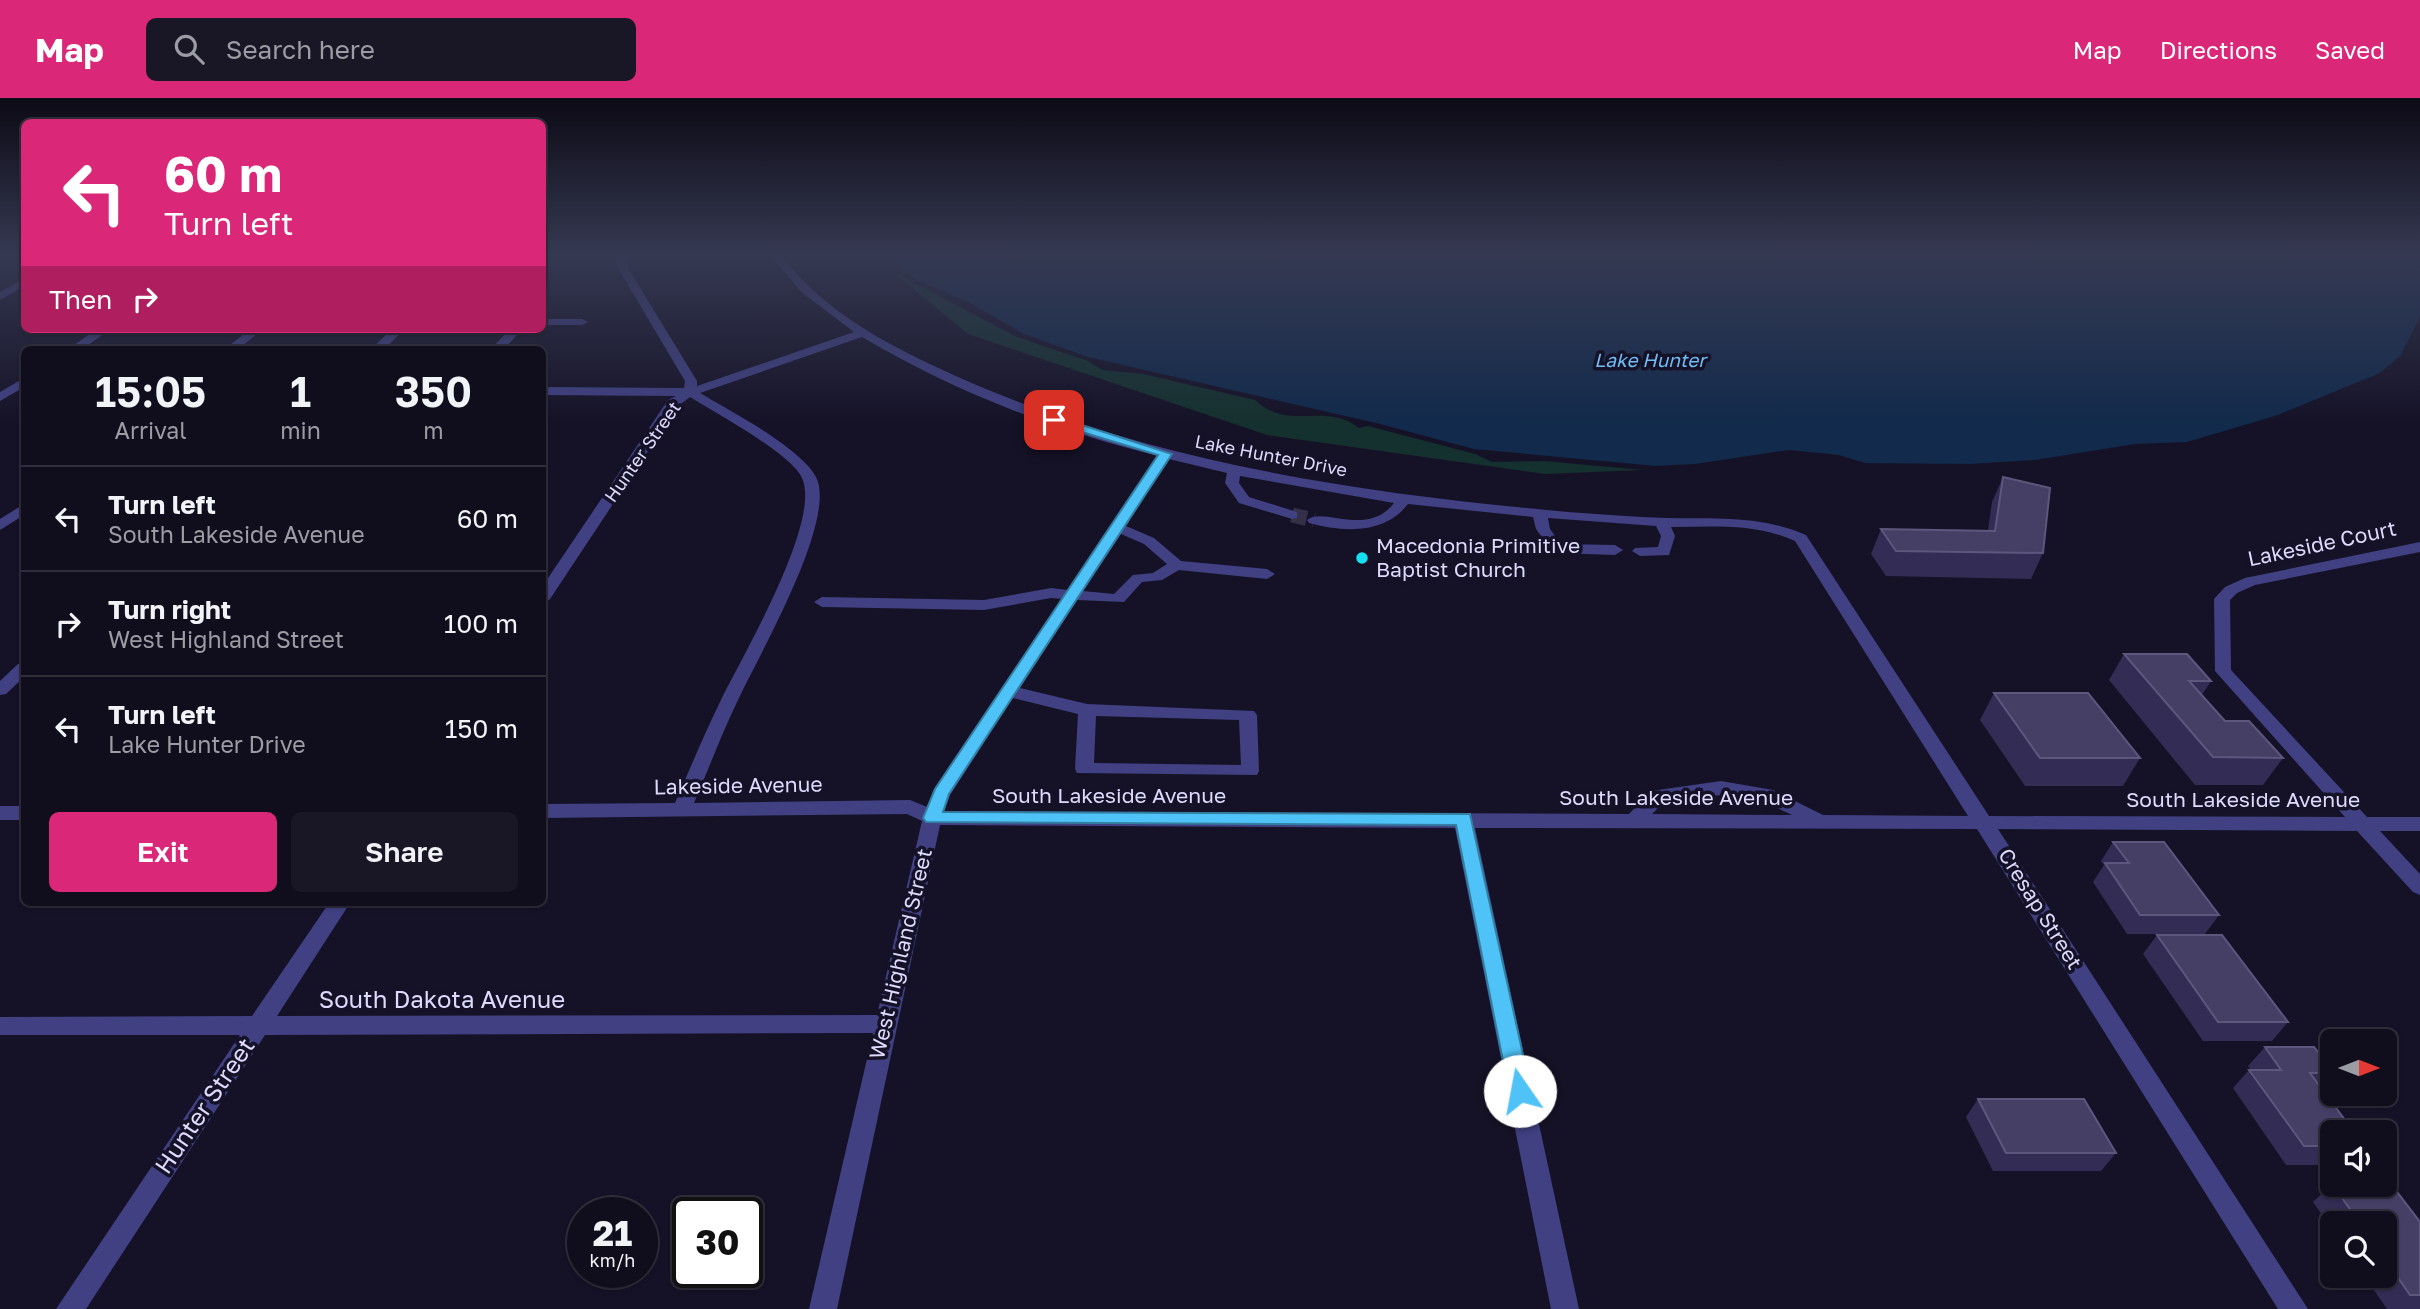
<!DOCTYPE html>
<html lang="en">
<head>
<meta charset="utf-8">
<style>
	body { margin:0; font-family:"Golos Text",sans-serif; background:#191726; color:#f1f3f6; height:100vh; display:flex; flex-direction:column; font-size:26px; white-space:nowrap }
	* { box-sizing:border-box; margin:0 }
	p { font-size:23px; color:#9c9ca4 }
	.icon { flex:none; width:38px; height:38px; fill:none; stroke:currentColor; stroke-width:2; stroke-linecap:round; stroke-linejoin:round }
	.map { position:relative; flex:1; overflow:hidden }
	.sheet { position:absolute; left:21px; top:248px; width:525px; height:560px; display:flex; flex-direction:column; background:#100e1d; border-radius:10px; box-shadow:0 2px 5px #0004,0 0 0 2px #302e3b }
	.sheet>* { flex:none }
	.guide { position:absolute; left:21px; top:21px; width:525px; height:214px; border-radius:10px; box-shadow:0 2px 5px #0004,0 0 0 2px #302e3b; background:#db2777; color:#fff; overflow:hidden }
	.needle { width:46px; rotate:90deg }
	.controls { position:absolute; left:2320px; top:931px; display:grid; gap:14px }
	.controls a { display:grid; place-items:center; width:77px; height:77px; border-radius:10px; background:#100e1d; box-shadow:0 2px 5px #0004,0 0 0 2px #302e3b; font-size:35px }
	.speed { position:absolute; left:567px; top:1099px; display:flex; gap:14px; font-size:35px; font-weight:700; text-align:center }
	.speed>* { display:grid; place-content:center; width:91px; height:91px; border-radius:50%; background:#100e1d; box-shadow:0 2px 5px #0004,0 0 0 2px #302e3b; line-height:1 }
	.speed small { font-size:18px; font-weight:400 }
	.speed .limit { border:4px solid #111; border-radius:10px; background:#fff; color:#111 }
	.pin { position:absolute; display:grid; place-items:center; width:60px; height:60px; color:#fff; margin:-30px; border-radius:14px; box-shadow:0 4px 10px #0006 }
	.me { position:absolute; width:77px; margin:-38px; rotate:348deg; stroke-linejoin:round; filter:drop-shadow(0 0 5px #0008) }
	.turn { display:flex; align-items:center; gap:24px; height:147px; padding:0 28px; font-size:32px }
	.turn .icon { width:91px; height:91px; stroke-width:2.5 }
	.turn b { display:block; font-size:49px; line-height:60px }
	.then { display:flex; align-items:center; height:66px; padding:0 28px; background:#0003; gap:14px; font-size:26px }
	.eta { display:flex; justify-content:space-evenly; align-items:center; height:119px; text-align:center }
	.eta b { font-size:42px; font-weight:600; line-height:49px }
	.action { display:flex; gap:14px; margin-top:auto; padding:14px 28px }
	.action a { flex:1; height:80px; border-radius:10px; background:#db2777; color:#fff; font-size:28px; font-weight:600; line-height:80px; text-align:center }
	.action a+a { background:#191726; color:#f1f3f6 }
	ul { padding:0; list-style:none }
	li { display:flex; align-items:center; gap:21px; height:105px; padding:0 28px; border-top:2px solid #302e3b }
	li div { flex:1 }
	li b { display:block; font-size:26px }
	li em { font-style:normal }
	header { display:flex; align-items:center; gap:42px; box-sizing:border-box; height:98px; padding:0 35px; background:#db2777; color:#fff }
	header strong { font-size:33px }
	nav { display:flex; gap:38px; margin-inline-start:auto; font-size:24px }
	.search { width:490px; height:63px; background:#191726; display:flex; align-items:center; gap:18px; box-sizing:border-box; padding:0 24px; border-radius:10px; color:#9c9ca4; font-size:26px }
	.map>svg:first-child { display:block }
	.green { fill:#15312f }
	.water { fill:#122a4b }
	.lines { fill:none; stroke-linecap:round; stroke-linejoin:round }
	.minor-tunnel { stroke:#333047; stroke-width:15; stroke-dasharray:15 7; stroke-linecap:butt }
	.minor { fill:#404083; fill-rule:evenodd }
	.wall { fill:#332c54 }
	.building { fill:#453f66; stroke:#5d577e; stroke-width:2 }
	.route { fill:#4fc3f7; stroke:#337fa1; stroke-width:2 }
	.poi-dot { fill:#13e1ef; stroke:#151227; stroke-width:2.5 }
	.labels { text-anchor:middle; stroke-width:7; stroke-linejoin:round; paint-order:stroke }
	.far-street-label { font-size:18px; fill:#dddafd; stroke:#151227 }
	.far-water-label { font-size:19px; font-style:italic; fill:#6fbcf6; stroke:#151227 }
	.street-label { font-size:21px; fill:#dddafd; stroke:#151227 }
	.poi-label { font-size:21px; fill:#dddafd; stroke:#151227; text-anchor:start }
	.near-street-label { font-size:24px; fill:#dddafd; stroke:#151227 }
</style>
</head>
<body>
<header>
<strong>Map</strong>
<div class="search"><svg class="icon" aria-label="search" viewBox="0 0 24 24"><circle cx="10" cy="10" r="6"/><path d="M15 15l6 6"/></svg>Search here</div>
<nav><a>Map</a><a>Directions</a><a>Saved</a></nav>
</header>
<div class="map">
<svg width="2420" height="1211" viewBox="0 0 2420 1211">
	<rect width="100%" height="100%" fill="#151227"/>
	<!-- green -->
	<path class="green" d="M893,174L1017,239L1088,263L1102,272L1143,276L1255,302C1289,334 1324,303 1359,330L1368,328L1475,356L1492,364L1544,363L1642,372L1545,376L1267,337L968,236Z"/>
	<!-- water -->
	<path class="water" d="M880,156H2420V219L2400,258L2380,275L2275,318L2187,344L2135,346L2035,362L1970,366L1865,365L1839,357L1789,352L1695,366L1656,368L1474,351L1376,325L1088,259L1024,236L970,205L917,182Z"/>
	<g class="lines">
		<!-- minor-tunnel -->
		<path class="minor-tunnel" d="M1292,417L1314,422"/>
		<!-- minor -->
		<path class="minor" d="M621,156H631L626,164L628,170L697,283V288L854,234L800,193L770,156H780C825,216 892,249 958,279C1152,365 1358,395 1568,414C1601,416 1634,419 1667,420C1715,421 1761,417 1806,437L1989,718L2345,719L2215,573L2214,501L2225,489L2245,480L2420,444V454L2255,487L2237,495L2230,502L2231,572L2367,719H2420V733H2380L2420,776V797L2413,794L2357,733L1998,731L2308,1211H2278L1977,731L1475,730L1579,1211H1551L1455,730L940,727L837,1211H809L873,935L265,937L86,1211H56L240,937H0V919L252,918L329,805H350L277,918L877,917L922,723L907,716L542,720V706L675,705C690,671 704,636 721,602C742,559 822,423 802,380C792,356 714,314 690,299L678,308L550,501L542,506V489L668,302L676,298L542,297V289L684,290L685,283L618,170L616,164ZM862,239C953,293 1056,333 1158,358L1068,492L1051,490L984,502L822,499L814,504L822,509L984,512L1051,500L1062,501L934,691L927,709L910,702L694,705C709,670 722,635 738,602C758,559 838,421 816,379C800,349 730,313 700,295ZM1169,361L1227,375L1225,385L1239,405L1292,421L1297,420V414L1249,399L1239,385L1240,378L1394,405C1367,440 1323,408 1307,422L1309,425C1343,434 1384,437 1408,406L1533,419L1536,431L1552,453L1557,455L1615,457L1623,452L1615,447L1561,446L1550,431L1548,420L1656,428L1661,438L1658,449L1635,450L1632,453L1640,458L1669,457L1675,438L1671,429C1714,429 1755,425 1795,443L1968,718L1823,717L1773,692L1721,683L1651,693L1629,716L944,713L950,697L1013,600L1078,616L1075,671L1077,675L1257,677L1259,673L1257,617L1254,613L1087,606L1020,590L1077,502L1124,504L1142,484L1162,482L1179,472L1267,481L1275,476L1267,471L1181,463L1154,440L1126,428ZM1121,436L1144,446L1167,466L1153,475L1133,477L1114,496L1083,493ZM1096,618L1239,622L1241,667L1094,665ZM1721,697L1762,703L1792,717L1652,716L1664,704Z
			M24,181V188L0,202V194Z
			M542,221H582L588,224L582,227H542Z
			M97,231H111L81,252H67Z
			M250,231H263L237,252H224Z
			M392,231H405L383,252H370Z
			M510,231H523L503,252H490Z
			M24,280V289L0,303V294Z
			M24,406V417L0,432V421Z
			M24,565V579L6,596L0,597V583L18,566Z
			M0,708H24V722H0Z"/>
	</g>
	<!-- wall -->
	<path class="wall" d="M2003,379L2043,455L2031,481L1886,478L1871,456L1881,431L1988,432L1992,404Z
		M2124,556L2211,583L2202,597L2225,623L2283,660L2263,687H2195L2109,582Z
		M1994,595L2140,660L2123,688H2025L1980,622Z
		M2113,744L2219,817L2205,836H2127L2093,784L2104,767L2101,763Z
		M2157,837L2288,924L2272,943H2203L2143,856Z
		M2265,949L2333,973V977L2321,990L2333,1034V1067H2286L2233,990L2249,972H2251L2248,968Z
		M1978,1001L2116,1055L2101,1073H1993L1966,1019Z
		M2332,1086L2420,1124V1211H2387L2364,1178H2385V1125H2333V1133L2313,1104Z"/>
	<!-- building -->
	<path class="building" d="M2003,379L2050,390L2043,455L1896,453L1881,431L1995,433Z
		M2124,556H2187L2211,583H2189L2225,623H2249L2283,660L2213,659Z
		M1994,595H2088L2140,660H2040Z
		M2113,744H2164L2219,817H2140L2105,765H2129Z
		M2157,837H2222L2288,924H2218Z
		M2265,949H2314L2333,973V975H2310L2354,1034H2333V1048H2304L2249,972H2281Z
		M1978,1001H2084L2116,1055H2006Z
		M2332,1086H2391L2420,1124V1197H2410L2385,1161V1125H2360Z"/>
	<!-- sky -->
	<linearGradient id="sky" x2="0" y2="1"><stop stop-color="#0c0a15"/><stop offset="0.48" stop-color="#353952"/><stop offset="1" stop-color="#353952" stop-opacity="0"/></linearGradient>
	<rect width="2420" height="326" fill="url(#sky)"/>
	<!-- route -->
	<path class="route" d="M1054,318L1172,356L949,696L943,714L1470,716L1531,993L1527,1000L1520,1002L1512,1000L1509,993L1456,727L926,724L923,720L935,691L1158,357L1049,324L1048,322Z"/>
	<!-- markers -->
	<circle class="poi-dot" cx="1362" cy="460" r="7"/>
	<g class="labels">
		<!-- far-street labels -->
		<g class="far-street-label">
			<text transform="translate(643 354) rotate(-55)" y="6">Hunter Street</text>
			<text transform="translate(1271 358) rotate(11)" y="6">Lake Hunter Drive</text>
		</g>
		<!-- far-water labels -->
		<g class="far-water-label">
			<text x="1650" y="269">Lake Hunter</text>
		</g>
		<!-- street labels -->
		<g class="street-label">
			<text transform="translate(2322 446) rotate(-12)" y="7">Lakeside Court</text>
			<text transform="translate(738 688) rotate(-1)" y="7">Lakeside Avenue</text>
			<text x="1109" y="705">South Lakeside Avenue</text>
			<text x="1676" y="707">South Lakeside Avenue</text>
			<text x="2243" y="709">South Lakeside Avenue</text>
			<text transform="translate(2040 811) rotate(58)" y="7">Cresap Street</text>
			<text transform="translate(901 856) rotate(-77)" y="7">West Highland Street</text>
		</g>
		<!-- poi labels -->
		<g class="poi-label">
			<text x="1376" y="455">Macedonia Primitive<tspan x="1376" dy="24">Baptist Church</tspan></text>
		</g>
		<!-- near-street labels -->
		<g class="near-street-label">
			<text x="442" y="910">South Dakota Avenue</text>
			<text transform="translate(205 1008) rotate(-56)" y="8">Hunter Street</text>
		</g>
	</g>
</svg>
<div class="controls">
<a><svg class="needle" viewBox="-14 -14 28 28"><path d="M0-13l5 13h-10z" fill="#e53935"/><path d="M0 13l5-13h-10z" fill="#9c9ca4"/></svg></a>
<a><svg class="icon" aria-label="sound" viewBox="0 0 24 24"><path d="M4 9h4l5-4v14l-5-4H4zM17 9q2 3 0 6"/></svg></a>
<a><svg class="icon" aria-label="search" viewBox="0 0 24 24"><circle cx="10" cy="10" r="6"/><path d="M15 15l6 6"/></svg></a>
</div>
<div class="speed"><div>21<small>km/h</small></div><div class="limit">30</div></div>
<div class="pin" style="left:1054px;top:322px;background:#d93025"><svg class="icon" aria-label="arrive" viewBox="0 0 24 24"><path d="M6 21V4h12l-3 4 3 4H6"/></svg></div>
<svg class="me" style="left:1520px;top:993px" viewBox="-20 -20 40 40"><circle r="19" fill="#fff"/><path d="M0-13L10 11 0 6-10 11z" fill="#4fc3f7"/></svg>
<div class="guide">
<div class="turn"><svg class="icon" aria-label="left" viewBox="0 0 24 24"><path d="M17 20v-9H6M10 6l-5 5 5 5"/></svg><div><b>60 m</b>Turn left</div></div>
<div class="then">Then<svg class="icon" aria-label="right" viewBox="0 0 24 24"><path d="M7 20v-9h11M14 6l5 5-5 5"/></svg></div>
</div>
<section class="sheet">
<div class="eta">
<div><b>15:05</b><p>Arrival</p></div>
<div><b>1</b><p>min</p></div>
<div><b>350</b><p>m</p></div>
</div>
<ul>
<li><svg class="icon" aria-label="left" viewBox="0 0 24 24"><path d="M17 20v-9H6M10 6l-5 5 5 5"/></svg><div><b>Turn left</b><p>South Lakeside Avenue</p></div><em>60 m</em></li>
<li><svg class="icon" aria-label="right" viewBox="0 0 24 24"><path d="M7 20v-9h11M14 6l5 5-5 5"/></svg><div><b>Turn right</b><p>West Highland Street</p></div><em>100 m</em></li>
<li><svg class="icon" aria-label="left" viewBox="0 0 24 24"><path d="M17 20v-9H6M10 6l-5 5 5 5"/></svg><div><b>Turn left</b><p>Lake Hunter Drive</p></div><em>150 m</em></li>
</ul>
<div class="action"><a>Exit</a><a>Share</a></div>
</section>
</div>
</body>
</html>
